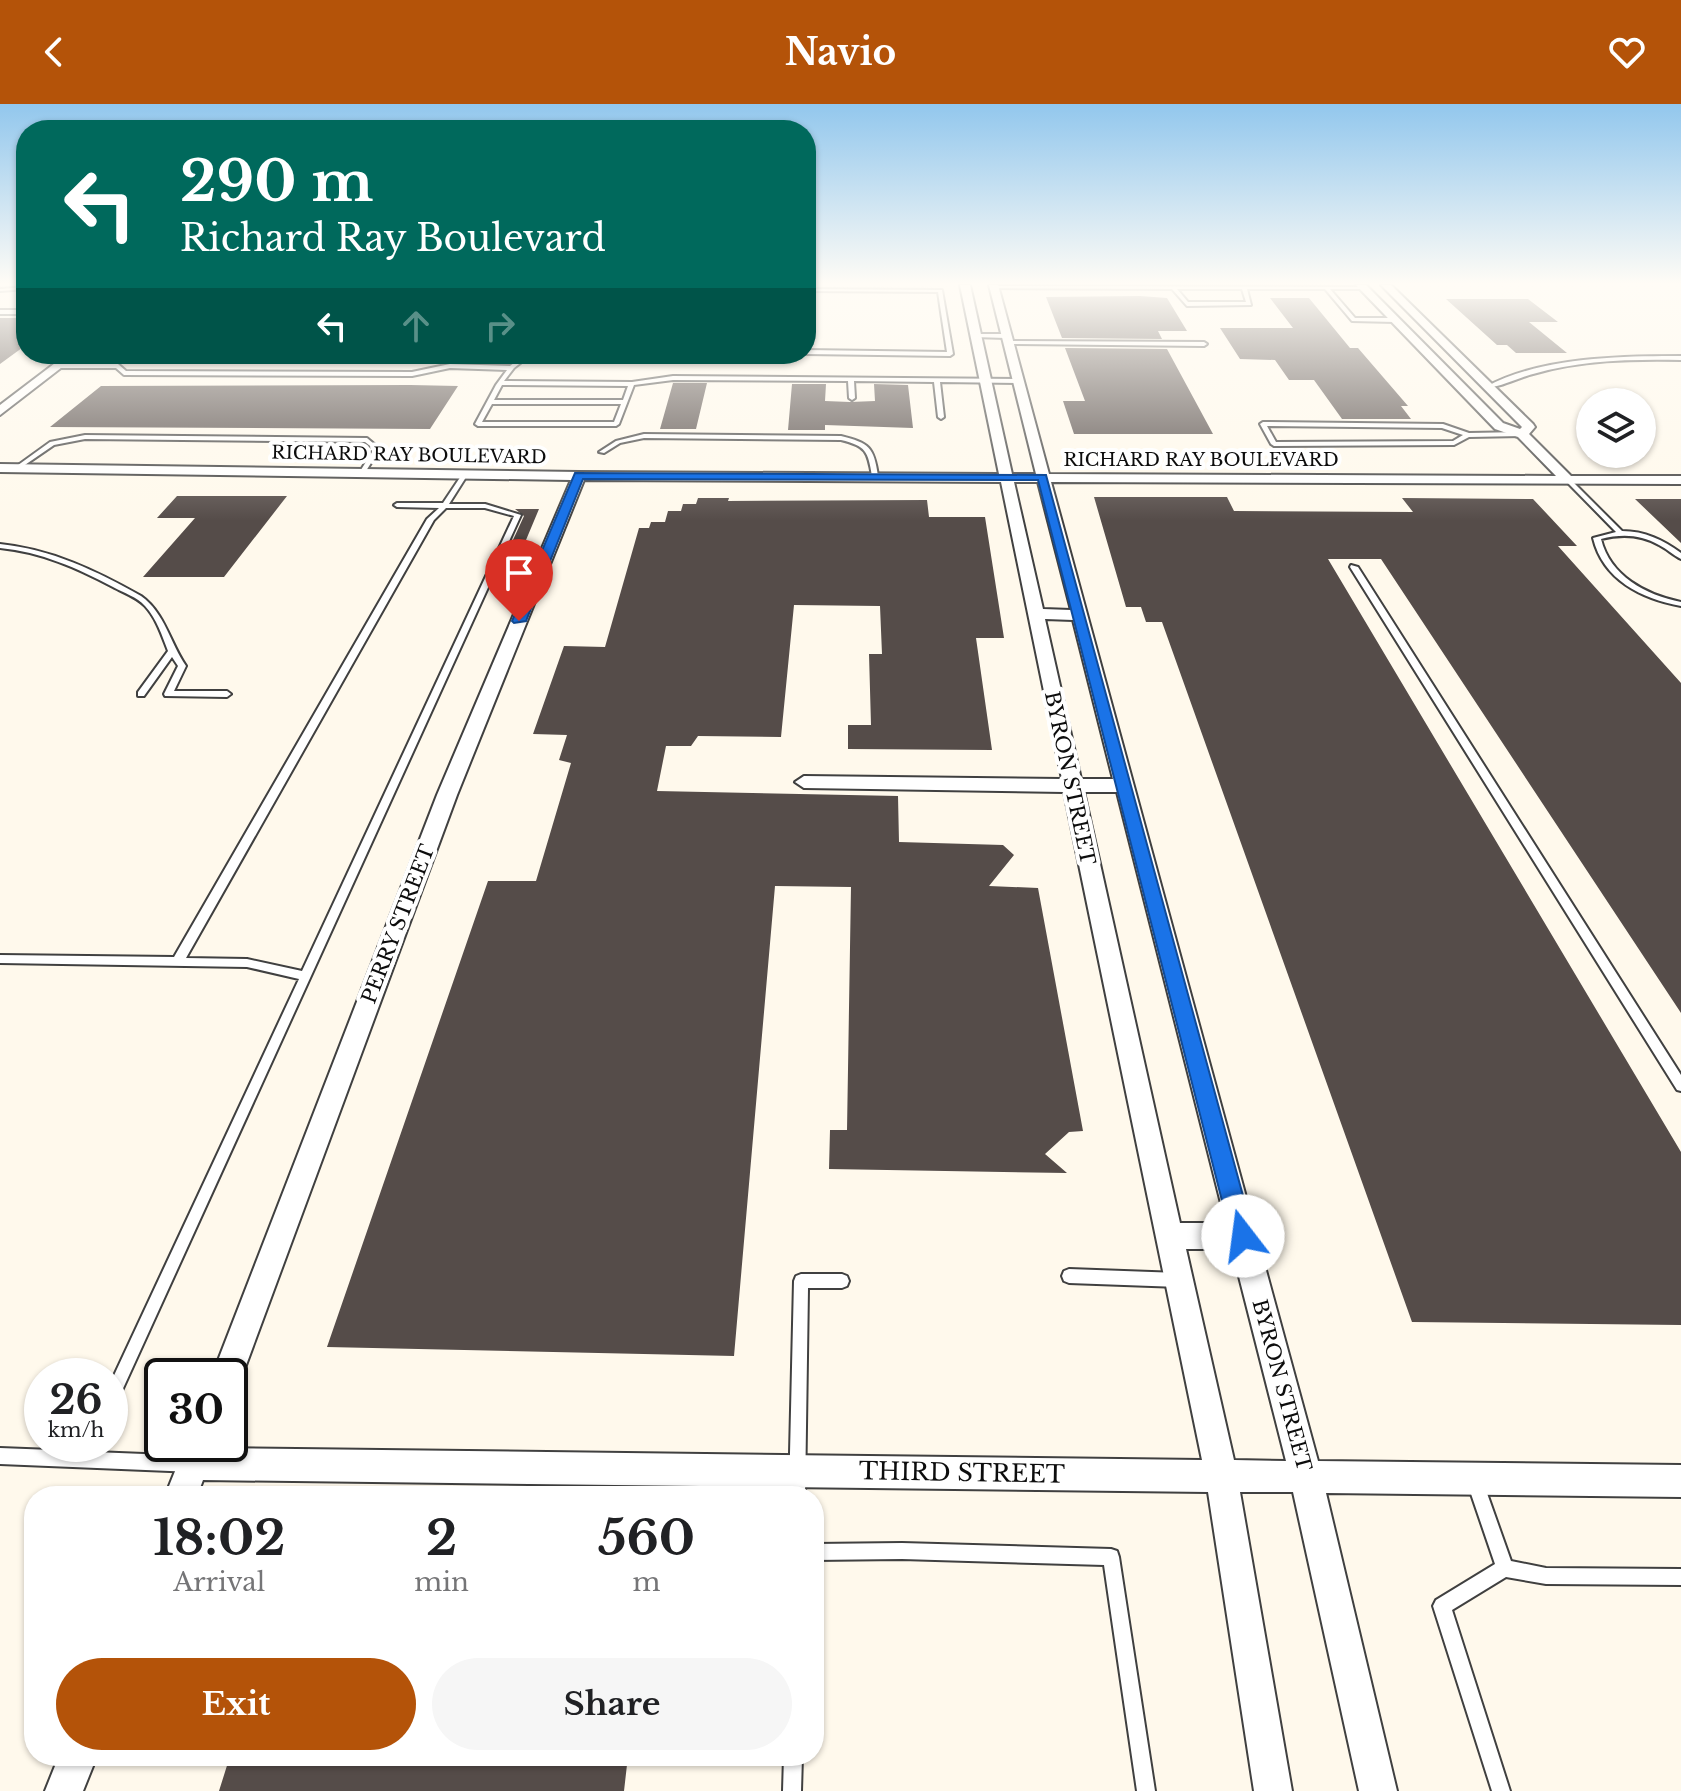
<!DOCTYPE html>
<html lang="en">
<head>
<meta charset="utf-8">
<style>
	body { margin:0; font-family:"Libre Baskerville",serif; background:#f6f6f6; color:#202124; height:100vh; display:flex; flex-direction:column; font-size:30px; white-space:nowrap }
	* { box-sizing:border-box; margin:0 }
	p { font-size:26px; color:#757577 }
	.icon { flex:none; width:44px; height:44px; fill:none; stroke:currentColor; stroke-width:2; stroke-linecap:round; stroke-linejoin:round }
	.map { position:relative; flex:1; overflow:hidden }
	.panel { position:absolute; left:24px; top:1382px; width:800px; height:280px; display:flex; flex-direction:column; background:#fff; border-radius:32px; box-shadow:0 2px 6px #0004 }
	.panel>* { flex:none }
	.top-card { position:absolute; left:16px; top:16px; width:800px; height:244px; border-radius:32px; box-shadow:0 2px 6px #0004; background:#00695c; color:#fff; overflow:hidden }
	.tools { position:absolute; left:1576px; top:284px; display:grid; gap:16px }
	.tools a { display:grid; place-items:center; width:80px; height:80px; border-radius:50%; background:#fff; box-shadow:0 2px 6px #0004; font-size:40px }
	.speed { position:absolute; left:24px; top:1254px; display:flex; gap:16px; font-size:40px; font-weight:700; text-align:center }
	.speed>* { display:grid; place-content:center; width:104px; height:104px; border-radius:50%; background:#fff; box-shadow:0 2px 6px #0004; line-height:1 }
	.speed small { font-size:20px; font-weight:400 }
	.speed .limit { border:4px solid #111; border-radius:12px; background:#fff; color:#111 }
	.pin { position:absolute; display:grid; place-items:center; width:68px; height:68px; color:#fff; margin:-82px -34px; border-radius:50% 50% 50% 0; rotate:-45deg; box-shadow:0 0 8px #0007 }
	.pin .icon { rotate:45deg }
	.me { position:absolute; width:88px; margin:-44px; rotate:345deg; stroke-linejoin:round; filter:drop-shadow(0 0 6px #0008) }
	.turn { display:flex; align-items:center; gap:28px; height:168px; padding:0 32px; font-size:36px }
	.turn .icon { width:104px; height:104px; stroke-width:2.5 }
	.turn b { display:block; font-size:56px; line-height:68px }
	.lanes { display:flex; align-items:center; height:76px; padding:0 32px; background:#0003; justify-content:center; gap:40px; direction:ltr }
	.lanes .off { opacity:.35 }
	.eta { display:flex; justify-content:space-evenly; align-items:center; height:136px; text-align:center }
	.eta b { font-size:48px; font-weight:700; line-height:56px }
	.cta { display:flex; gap:16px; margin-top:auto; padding:16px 32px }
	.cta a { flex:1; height:92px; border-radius:48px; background:#b45309; color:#fff; font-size:32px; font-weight:700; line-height:92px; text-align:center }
	.cta a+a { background:#f6f6f6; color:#202124 }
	header { display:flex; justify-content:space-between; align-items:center; height:104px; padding:0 32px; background:#b45309; color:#fff; font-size:36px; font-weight:700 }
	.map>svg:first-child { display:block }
	.building { fill:#554c49 }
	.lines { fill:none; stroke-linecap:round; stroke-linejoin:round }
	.lane-casing { stroke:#404040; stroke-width:4 }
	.street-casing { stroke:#404040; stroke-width:4 }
	.lane { fill:#fff; fill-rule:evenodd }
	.street { fill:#fff; fill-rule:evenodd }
	.route { fill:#1a73e8; stroke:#114b97; stroke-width:2 }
	.labels { text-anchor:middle; stroke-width:8; stroke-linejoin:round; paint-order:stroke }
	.far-street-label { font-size:18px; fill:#0d0d0d; stroke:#fff }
	.street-label { font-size:20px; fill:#0d0d0d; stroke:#fff }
	.near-street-label { font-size:24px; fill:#0d0d0d; stroke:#fff }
</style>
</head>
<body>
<header><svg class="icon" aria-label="back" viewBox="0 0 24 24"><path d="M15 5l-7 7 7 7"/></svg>Navio<svg class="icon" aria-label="heart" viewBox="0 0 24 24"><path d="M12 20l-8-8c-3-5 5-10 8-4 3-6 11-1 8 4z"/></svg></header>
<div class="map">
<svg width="1681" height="1687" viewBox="0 0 1681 1687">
	<rect width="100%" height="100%" fill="#fff9ec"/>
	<!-- building -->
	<path class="building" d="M1140,192L1167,194L1187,227H1158L1162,235L1062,234L1046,193Z
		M1270,194H1309L1350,244H1358L1408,302H1401L1411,315H1342L1314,276H1289L1275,256L1240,255L1220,224H1293Z
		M1446,195H1528L1558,218H1529L1567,249H1516L1507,241H1497Z
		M0,214H26V241L0,260Z
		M1065,244L1167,245L1213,330H1074L1063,297H1085Z
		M673,279H707L696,325H660Z
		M792,280H826L825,297L850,298L875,297L874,280L908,281L913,324L825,321V326H788Z
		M410,281L458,282L430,325L50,323L101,282Z
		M177,392H287L224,473H143L195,414H157Z
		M1094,393H1227L1234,407L1413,408L1402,394L1533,395L1577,442H1558L1681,579V909L1381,455H1328L1681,1048V1221L1412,1218L1162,518H1146L1141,503H1126Z
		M698,394H729L728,397L927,396L929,413H985L1004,534H976L992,646L848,645V621H871L869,550H882L880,502L794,501L781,633L698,632L691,642H666L657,687L898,692L899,738L1003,741L1014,751L989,782L1038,784L1083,1027L1069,1028L1045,1050L1067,1069L829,1065L830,1026H847L851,783L775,782L734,1252L327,1243L488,777H536L571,659L559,656L567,631L533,630L564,542L605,543L639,424H649L651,418H665L668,407H681L683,400H696Z
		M1635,395H1681V439Z
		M539,405L526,436H513L524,412L515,405Z
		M230,1652H628L624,1687H219Z"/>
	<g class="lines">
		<defs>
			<path id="lane" d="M994,182L1364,183L1366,185H1330L1355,214H1395L1398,216L1395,218L1352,217L1325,185H1247L1251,201L1187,202L1172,185L992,184ZM1177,185H1242L1246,198H1188Z
				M26,183V185L0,187V185Z
				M806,185L942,186L953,250L950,252L806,250V246L947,248L938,188L806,187Z
				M0,206H26V210H0Z
				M976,230H1006L1009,232L1006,234L974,233Z
				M1008,237L1204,238L1207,240L1204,242L1006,240Z
				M327,250H455L452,252H330Z
				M525,250H532L514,264L504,277L632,278L673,272L1018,275L1021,277L1018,279L940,278L944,313L941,315L938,313L934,278L854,277L855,294L852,296L849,294L848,277L673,276L634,281L619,320L616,322H478L475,320L496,281L507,266L450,264L412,272L124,271L116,264H60L57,262L60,260H118L126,267L412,268L450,260L510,262ZM502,281L628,282L623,296H494ZM492,300H621L614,318H482Z
				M1681,252V256C1632,255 1581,256 1533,270C1520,273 1497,285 1486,283C1540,253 1621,252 1681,252Z
				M1263,318L1443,320L1469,329L1522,328L1525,330L1522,332L1469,333L1454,341L1274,342L1271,340L1260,320ZM1267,322L1442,324L1463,331L1453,337L1276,338Z
				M644,330L841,332C869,339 874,343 878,372L875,374L872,372C868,347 866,342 841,336L644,334L620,339L604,349L599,348L616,337Z
				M85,331L367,334L380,345L364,370L362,371L359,369L374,345L365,338L85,335L54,341L19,365L14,364L50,338Z
				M465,368L468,370L449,400H485L521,411L115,1302L110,1305V1280L299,875L247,863L0,859V851L174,853L427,415L439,404L397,403L394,401L397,399H443L463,369ZM446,404H485L514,412L302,867L247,855L186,854L434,416Z
				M1566,375H1570L1622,427C1645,427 1663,436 1681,449V455C1673,451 1667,445 1659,441C1640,430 1621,430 1601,435C1610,472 1646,491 1681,498V502C1642,495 1603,476 1593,434L1616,428L1566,377Z
				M0,440C51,445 97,467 141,492C165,509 170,539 186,562L174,587H227L231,590L227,593L165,592L164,590L178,562L172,553L144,592H138V588L168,547C162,532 157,515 145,502C137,493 124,489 113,483C77,464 41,448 0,444Z
				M1351,461L1358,463L1681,971V987L1677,986L1350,463Z
				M1069,1165L1179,1169L1184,1171L1186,1176L1184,1181L1179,1183L1069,1179L1064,1177L1062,1172L1064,1167Z
				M801,1170H842L847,1172L849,1177L847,1182L842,1184H808L805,1392H789L794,1177L796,1172Z
				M82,1340H98L94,1348L194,1352L200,1354L202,1360L200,1366L194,1368L0,1360V1344L78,1347Z
				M1475,1370L1481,1372L1483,1378L1511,1457L1546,1464L1681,1465V1481L1546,1480L1506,1473L1452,1506L1510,1687H1492L1433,1502L1436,1496L1495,1460L1467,1378L1469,1372Z
				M902,1439L1111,1445L1117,1447L1119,1453L1155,1687H1137L1104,1461L902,1455L814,1456V1440Z
				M784,1652H802L801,1687H783Z"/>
			<path id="street" d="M960,181H970L1012,370H1036L989,181H998L1049,370L1556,372L1518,333L1495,325L1356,181H1366L1503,319L1520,325L1522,323L1381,181H1391L1533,320L1535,323L1529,330L1571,372H1681V380L1051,378L1318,1357L1681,1361V1393L1326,1389L1397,1687H1359L1293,1388H1240L1292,1687H1254L1208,1388L203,1376L197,1392H165L186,1340H218L216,1344L1202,1356L1064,688L804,684L795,678L804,672L1062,675L1001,378L584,376L457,691L242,1272L238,1283L230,1286V1272H212L437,691L571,376L0,368V360L579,368L999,370ZM1014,378H1038L1071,506L1043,505ZM1045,515L1073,516L1113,675H1081ZM1084,688H1117L1226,1119H1180ZM1186,1145H1232L1286,1357L1234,1356Z
				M67,250H79L0,311V301Z
				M59,1652H97L83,1687H45Z"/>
		</defs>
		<!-- lane casing -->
		<use href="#lane" class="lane-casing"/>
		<!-- street casing -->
		<use href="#street" class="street-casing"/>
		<!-- lane -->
		<use href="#lane" class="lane"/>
		<!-- street -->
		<use href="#street" class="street"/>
	</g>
	<!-- sky -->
	<linearGradient id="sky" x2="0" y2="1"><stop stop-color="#92c7ed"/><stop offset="0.43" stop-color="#fffcf6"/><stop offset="1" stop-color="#fffcf6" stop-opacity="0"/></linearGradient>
	<rect width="1681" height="417" fill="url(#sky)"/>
	<!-- route -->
	<path class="route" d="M575,369L1046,371L1254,1132L1251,1140L1243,1144L1235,1140L1231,1132L1038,376L583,375L526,517L514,519L512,517Z"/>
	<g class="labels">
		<!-- far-street labels -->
		<g class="far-street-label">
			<text transform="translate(409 351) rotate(1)" y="6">RICHARD RAY BOULEVARD</text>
			<text x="1201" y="362">RICHARD RAY BOULEVARD</text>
		</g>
		<!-- street labels -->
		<g class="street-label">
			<text transform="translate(1070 674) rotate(78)" y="7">BYRON STREET</text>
			<text transform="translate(398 820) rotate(-69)" y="7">PERRY STREET</text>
			<text transform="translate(1282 1281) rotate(75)" y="7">BYRON STREET</text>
		</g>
		<!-- near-street labels -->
		<g class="near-street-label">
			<text transform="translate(962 1369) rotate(1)" y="8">THIRD STREET</text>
		</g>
	</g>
</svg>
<div class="tools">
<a><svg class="icon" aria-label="layers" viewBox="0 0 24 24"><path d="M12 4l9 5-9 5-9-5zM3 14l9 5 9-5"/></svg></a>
</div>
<div class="speed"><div>26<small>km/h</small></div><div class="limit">30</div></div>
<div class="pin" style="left:519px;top:517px;background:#d93025"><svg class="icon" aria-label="arrive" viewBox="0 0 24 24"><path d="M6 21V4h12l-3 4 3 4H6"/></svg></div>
<svg class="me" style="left:1243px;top:1132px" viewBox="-20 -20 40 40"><circle r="19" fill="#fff"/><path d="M0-13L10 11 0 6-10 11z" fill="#1a73e8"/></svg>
<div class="top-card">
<div class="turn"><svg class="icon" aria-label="left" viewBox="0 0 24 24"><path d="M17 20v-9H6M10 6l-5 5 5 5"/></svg><div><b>290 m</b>Richard Ray Boulevard</div></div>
<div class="lanes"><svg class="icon" aria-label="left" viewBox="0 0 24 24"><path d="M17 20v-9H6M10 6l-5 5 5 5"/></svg><svg class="icon off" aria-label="ahead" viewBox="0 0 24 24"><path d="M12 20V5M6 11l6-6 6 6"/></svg><svg class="icon off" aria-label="right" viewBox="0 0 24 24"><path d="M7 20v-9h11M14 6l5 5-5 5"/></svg></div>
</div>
<section class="panel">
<div class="eta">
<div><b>18:02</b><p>Arrival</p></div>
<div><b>2</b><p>min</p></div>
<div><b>560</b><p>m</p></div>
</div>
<div class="cta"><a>Exit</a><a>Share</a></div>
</section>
</div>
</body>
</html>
